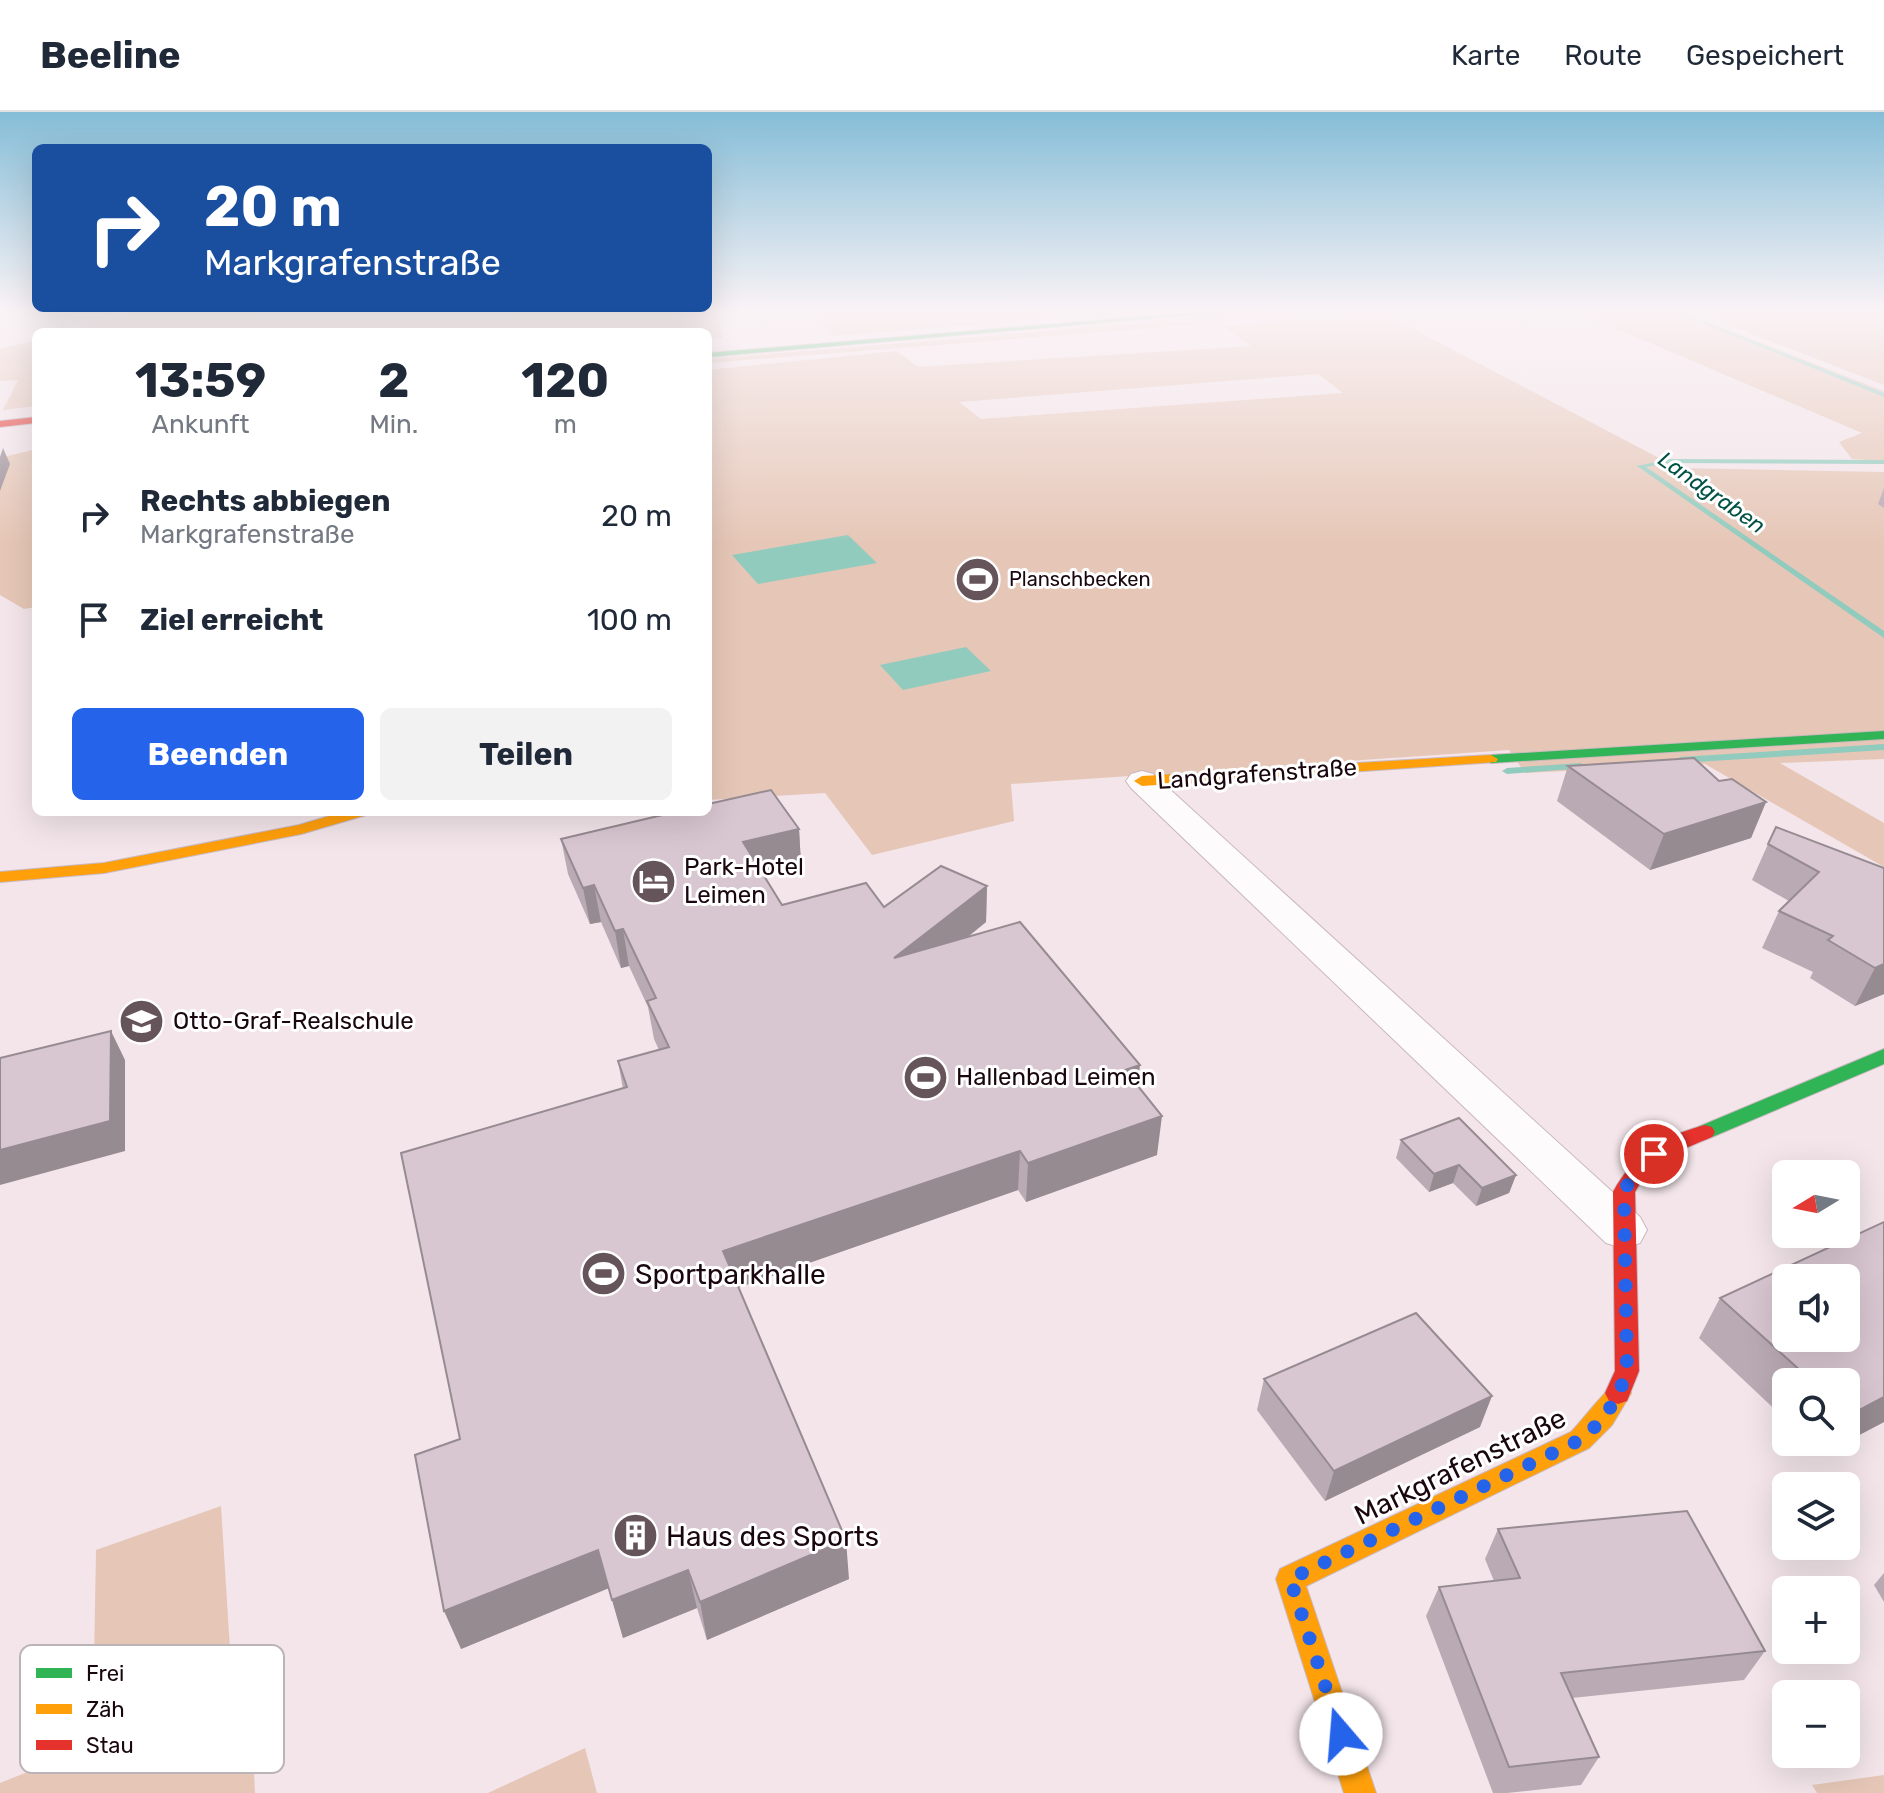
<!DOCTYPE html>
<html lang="de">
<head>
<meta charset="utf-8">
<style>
	body { margin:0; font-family:Rubik,sans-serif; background:#f2f2f3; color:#1f2937; height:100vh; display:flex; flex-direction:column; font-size:30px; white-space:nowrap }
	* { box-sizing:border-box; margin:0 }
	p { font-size:26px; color:#747a83 }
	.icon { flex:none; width:44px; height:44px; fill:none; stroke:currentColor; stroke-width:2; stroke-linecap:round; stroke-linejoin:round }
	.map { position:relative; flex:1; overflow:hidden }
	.panel { position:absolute; left:32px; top:216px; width:680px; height:488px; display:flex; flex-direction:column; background:#fff; border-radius:12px; box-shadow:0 8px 32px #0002 }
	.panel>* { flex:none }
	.top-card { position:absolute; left:32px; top:32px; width:680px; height:168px; border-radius:12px; box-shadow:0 8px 32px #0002; background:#1a4fa0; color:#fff; overflow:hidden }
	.needle { width:52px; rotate:260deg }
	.controls { position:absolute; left:1772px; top:1048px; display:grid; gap:16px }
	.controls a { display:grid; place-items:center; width:88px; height:88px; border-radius:12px; background:#fff; box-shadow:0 8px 32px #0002; font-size:40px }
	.pin { position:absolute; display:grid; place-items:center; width:68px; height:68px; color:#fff; margin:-34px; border:4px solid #fff; border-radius:50%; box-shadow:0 2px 8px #0007 }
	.me { position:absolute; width:88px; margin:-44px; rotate:342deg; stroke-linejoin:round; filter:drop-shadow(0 0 6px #0008) }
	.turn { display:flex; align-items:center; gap:28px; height:168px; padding:0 40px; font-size:36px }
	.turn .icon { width:104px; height:104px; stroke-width:2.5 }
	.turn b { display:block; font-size:56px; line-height:68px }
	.eta { display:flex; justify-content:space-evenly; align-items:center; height:136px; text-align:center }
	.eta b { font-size:48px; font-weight:700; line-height:56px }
	.action { display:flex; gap:16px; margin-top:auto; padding:16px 40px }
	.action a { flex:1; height:92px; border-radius:12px; background:#2563eb; color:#fff; font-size:32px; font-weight:700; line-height:92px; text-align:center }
	.action a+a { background:#f2f2f3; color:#1f2937 }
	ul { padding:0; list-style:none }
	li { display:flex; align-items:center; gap:24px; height:104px; padding:0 40px }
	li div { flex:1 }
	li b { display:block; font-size:30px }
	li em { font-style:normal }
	header { display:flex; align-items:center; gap:48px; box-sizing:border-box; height:112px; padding:0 40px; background:#fff; border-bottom:2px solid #e0e1e3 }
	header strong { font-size:38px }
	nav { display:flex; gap:44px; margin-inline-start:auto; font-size:28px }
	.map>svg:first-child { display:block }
	.green { fill:#e6c7b7; fill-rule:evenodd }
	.water { fill:#91cbbd }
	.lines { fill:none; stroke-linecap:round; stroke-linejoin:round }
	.stream { fill:#91cbbd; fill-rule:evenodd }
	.street-casing { stroke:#c9b8bf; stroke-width:2 }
	.fast-casing { stroke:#c9b8bf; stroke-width:2 }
	.slow-casing { stroke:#c9b8bf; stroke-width:2 }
	.jam-casing { stroke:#c9b8bf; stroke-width:2 }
	.street { fill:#fdfbfc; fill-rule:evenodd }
	.fast { fill:#30b455; fill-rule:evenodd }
	.slow { fill:#ff9f0a; fill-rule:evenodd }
	.jam { fill:#e5322d; fill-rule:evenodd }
	.wall { fill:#baaab4; fill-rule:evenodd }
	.shaded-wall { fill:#978b92 }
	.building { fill:#d8c6d1; stroke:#978b92; stroke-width:2; fill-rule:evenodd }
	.route { stroke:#2563eb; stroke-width:14; stroke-dasharray:0 25.2 }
	.labels { text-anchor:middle; stroke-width:6; stroke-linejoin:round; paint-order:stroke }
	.far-poi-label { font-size:20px; fill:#1a060e; stroke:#fff; text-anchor:start }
	.far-water-label { font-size:22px; font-style:italic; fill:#015244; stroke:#fff }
	.street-label { font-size:24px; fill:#1a060e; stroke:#fff }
	.poi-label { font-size:24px; fill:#1a060e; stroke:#fff; text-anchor:start }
	.near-poi-label { font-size:28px; fill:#1a060e; stroke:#fff; text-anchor:start }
	.near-street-label { font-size:28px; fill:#1a060e; stroke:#fff }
	.key { fill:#fff; stroke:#bab4b7; stroke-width:2 }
	.key-label { font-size:22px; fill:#1a060e }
</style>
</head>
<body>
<header>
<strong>Beeline</strong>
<nav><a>Karte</a><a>Route</a><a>Gespeichert</a></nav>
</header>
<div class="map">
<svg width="1884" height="1681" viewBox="0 0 1884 1681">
	<rect width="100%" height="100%" fill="#f3e5ea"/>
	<!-- green -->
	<path class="green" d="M141,197H717L723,226L708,227V220H70Z
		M812,197H1182L832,224Z
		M1388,197L1332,202L708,251V247L1296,198Z
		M1570,197H1675L1884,279V349L1852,347L1839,330L1862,321Z
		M1687,197H1884V273Z
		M1383,201L1678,356L1884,360V647L1780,651L1884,711V755L1705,652L1525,661L1509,638L1011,672L1014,709L872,743L825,681L708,688V258L897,239L918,255L1251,234L1223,214ZM1318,262L1343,281L981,307L959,290Z
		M36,228V294L3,298L18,268L0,269V237Z
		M36,337V495L24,497L0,483V346Z
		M221,1394L231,1553L93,1607L96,1438Z
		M250,1571L255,1681H0V1671Z
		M585,1636L597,1681H488Z
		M1884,1663V1681H1817L1812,1673Z"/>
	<!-- water -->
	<path class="water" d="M848,423L877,451L758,472L732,443Z
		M966,535L991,559L903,578L880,553Z"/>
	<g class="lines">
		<!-- stream -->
		<path class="stream" d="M1668,197H1674L1884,281V285Z
			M1669,347L1884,348V352L1669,351L1646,355L1884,519V526L1637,354Z
			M1884,632V638L1680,651L1675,648L1680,645Z
			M1581,651L1586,654L1585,656L1507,662L1502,659L1507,656Z"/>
		<defs>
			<path id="street" d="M1142,659L1153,662L1640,1105L1647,1118L1640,1131L1623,1136L1606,1131L1131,676L1126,669L1131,662Z"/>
			<path id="fast" d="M1232,197H1259L708,245V241Z
				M1884,619V627L1491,651L1484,647L1491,643Z
				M1884,937V952L1712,1025H1698L1695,1020L1698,1015Z"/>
			<path id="slow" d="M1491,643L1498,647L1496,650L1142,674L1134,669L1142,664Z
				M343,700H368L366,703L301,722L104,761L0,770V760L104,751L299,713Z
				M1618,1270L1627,1273L1631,1281L1612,1313L1589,1336L1306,1474L1376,1681H1344L1276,1467L1280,1457L1571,1320C1582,1309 1608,1274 1618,1270Z"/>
			<path id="jam" d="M36,305V311L0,315V309Z
				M1705,1013L1712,1015L1715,1020L1712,1025C1681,1038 1652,1048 1635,1080L1639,1259L1627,1289L1618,1292L1609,1289L1605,1281L1615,1259L1613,1080C1635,1040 1661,1025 1705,1013Z"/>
		</defs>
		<!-- street casing -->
		<use href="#street" class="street-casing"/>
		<!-- fast casing -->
		<use href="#fast" class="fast-casing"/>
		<!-- slow casing -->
		<use href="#slow" class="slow-casing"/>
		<!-- jam casing -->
		<use href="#jam" class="jam-casing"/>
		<!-- street -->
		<use href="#street" class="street"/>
		<!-- fast -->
		<use href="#fast" class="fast"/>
		<!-- slow -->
		<use href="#slow" class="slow"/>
		<!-- jam -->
		<use href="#jam" class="jam"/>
	</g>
	<!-- wall -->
	<path class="wall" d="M1884,376V396L1878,392Z
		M1568,654L1719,669L1766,690L1751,726L1650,758L1557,689Z
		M799,717L801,752L763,762L782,793L884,795L987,774L986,810L968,825L1137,974L1157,1043L1026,1090L1018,1078L739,1175L849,1467L707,1528L697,1496L623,1526L609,1476L461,1537L460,1327L623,977L618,949L659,938L654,927L648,895L629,854L621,856L601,810L590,812L568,762L561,727Z
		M1768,732L1884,756V882L1855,894L1810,866L1813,860L1762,836L1779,799L1789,789L1752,768Z
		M1401,1028L1516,1063L1509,1081L1476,1094L1453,1071L1429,1080L1396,1046Z
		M1884,1110V1310L1823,1342L1810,1330H1846V1270H1786V1308L1699,1226L1720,1186ZM1786,1166H1846V1226H1786Z
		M1264,1267L1480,1315L1325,1389L1257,1298Z
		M1498,1417L1765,1539L1744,1568L1572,1586L1599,1645L1581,1673L1507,1681H1493L1426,1504L1439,1475L1494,1469L1485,1447Z
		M1884,1461V1490L1874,1473Z"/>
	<!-- shaded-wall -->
	<path class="shaded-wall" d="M3,336L10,352L0,379V345Z
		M1766,690L1751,726L1650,758L1664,722Z
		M799,717L801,752L747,766L743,730Z
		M594,773L601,810L590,812L583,776Z
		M987,774L986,810L895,883L894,846Z
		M623,817L629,854L621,856L615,819Z
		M1884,852V882L1855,894L1875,856Z
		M111,919L125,948V1039L0,1073V1038Z
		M1140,953L1135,991L1125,958Z
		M1162,1004L1157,1043L1026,1090L1028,1051Z
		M1020,1039L1018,1078L729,1179L723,1139Z
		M1459,1053L1453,1071L1429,1080L1434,1062Z
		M1516,1063L1509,1081L1476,1094L1482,1076Z
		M1492,1284L1480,1315L1325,1389L1334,1359Z
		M1884,1285V1310L1823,1342L1831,1330H1846V1308L1850,1303Z
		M846,1428L849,1467L707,1528L700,1490Z
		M598,1438L609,1476L461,1537L444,1499Z
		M688,1458L697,1496L623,1526L612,1488Z"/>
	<!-- building -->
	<path class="building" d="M1694,646L1719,669L1732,667L1766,690L1664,722L1568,654Z
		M771,678L799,717L743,730L782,793L866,771L884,795L941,754L987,774L894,846L1020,810L1140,953L1125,958L1162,1004L1028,1051L1020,1039L723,1139L846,1428L700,1490L688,1458L612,1488L598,1438L444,1499L415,1343L460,1327L401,1041L627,975L618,949L669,935L647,889L656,886L623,817L615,819L594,773L583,776L561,727L675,700H708V692Z
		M1776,715L1884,756V852L1875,856L1828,828L1833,824L1779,799L1819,760L1768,732Z
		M111,919L110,1009L0,1038V946Z
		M1459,1006L1516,1063L1482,1076L1459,1053L1434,1062L1401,1028Z
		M1884,1110V1285L1850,1303L1846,1300V1270H1813L1720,1186ZM1786,1166H1846V1226H1786Z
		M1416,1201L1492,1284L1334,1359L1264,1267Z
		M1687,1399L1765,1539L1561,1561L1599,1645L1509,1655L1439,1475L1520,1466L1498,1417Z"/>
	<!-- sky -->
	<linearGradient id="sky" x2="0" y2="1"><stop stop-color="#85bdd7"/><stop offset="0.46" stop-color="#faf3f6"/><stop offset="1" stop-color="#faf3f6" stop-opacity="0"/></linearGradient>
	<rect width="1884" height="432" fill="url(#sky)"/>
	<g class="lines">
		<!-- route -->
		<path class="route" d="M1341,1622L1290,1467L1580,1328C1605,1308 1617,1289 1627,1259L1624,1080L1635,1057L1654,1042"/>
	</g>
	<!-- icons -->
	<defs>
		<symbol id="stadium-disc" viewBox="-11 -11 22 22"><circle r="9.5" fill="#66545b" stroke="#fff"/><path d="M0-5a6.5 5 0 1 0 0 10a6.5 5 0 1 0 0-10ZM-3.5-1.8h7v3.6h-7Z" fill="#fff"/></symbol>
		<symbol id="hotel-disc" viewBox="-11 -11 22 22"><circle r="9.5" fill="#66545b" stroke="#fff"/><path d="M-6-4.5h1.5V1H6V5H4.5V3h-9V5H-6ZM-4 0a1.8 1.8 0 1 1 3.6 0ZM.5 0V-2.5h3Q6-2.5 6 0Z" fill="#fff"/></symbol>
		<symbol id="school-disc" viewBox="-11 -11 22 22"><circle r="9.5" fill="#66545b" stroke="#fff"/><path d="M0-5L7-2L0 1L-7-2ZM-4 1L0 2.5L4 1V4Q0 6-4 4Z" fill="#fff"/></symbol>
		<symbol id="building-disc" viewBox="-11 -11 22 22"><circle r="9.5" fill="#66545b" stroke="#fff"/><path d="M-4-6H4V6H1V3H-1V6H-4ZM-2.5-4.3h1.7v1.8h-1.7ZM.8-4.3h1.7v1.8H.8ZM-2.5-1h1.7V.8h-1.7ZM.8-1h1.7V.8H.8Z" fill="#fff"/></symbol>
	</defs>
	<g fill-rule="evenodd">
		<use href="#stadium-disc" x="952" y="442" width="51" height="51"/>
		<use href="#hotel-disc" x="628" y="744" width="51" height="51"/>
		<use href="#school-disc" x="116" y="884" width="51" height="51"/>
		<use href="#stadium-disc" x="900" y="940" width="51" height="51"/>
		<use href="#stadium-disc" x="578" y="1136" width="51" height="51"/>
		<use href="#building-disc" x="610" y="1398" width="51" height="51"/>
	</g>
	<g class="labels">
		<!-- far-poi labels -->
		<g class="far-poi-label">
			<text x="1009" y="474">Planschbecken</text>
		</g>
		<!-- far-water labels -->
		<g class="far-water-label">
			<text transform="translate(1712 380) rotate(35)" y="8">Landgraben</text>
		</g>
		<!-- street labels -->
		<g class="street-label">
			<text transform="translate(1257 662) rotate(-4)" y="8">Landgrafenstraße</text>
		</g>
		<!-- poi labels -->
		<g class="poi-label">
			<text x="684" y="763">Park-Hotel<tspan x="684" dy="28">Leimen</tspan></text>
			<text x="173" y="917">Otto-Graf-Realschule</text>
			<text x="956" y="973">Hallenbad Leimen</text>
		</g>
		<!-- near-poi labels -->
		<g class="near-poi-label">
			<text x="635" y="1172">Sportparkhalle</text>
			<text x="666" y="1434">Haus des Sports</text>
		</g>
		<!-- near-street labels -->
		<g class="near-street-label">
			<text transform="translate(1460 1354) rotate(-26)" y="10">Markgrafenstraße</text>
		</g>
	</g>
	<!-- legend -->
	<rect x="20" y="1533" width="264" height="128" rx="12" class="key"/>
	<rect x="36" y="1556" width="36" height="10" fill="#30b455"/>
	<rect x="36" y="1592" width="36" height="10" fill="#ff9f0a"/>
	<rect x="36" y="1628" width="36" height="10" fill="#e5322d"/>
	<g class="key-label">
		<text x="86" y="1569">Frei</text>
		<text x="86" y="1605">Zäh</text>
		<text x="86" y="1641">Stau</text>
	</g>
</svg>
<div class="controls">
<a><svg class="needle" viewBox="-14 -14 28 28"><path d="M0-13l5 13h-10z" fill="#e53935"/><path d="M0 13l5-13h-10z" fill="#747a83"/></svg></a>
<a><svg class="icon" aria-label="sound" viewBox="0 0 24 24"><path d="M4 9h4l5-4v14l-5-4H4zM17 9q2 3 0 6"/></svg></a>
<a><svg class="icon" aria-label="search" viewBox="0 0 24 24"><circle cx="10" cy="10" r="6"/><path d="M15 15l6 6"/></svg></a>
<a><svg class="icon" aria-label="layers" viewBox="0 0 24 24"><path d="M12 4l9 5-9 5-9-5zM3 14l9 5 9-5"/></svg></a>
<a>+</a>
<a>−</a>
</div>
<div class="pin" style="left:1654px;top:1042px;background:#d93025"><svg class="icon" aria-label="arrive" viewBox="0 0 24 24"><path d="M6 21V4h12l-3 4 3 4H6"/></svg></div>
<svg class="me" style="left:1341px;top:1622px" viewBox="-20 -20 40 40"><circle r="19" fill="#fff"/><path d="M0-13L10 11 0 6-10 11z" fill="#2563eb"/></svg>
<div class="top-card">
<div class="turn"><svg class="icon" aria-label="right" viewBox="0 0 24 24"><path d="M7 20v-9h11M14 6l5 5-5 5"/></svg><div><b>20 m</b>Markgrafenstraße</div></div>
</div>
<section class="panel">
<div class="eta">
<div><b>13:59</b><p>Ankunft</p></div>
<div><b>2</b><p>Min.</p></div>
<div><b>120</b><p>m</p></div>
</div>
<ul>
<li><svg class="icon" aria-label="right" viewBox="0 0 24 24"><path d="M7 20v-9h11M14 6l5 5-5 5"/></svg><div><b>Rechts abbiegen</b><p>Markgrafenstraße</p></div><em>20 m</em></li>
<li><svg class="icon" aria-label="arrive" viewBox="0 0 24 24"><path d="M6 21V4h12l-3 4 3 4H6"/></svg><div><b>Ziel erreicht</b></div><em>100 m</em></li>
</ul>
<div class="action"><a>Beenden</a><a>Teilen</a></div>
</section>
</div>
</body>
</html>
